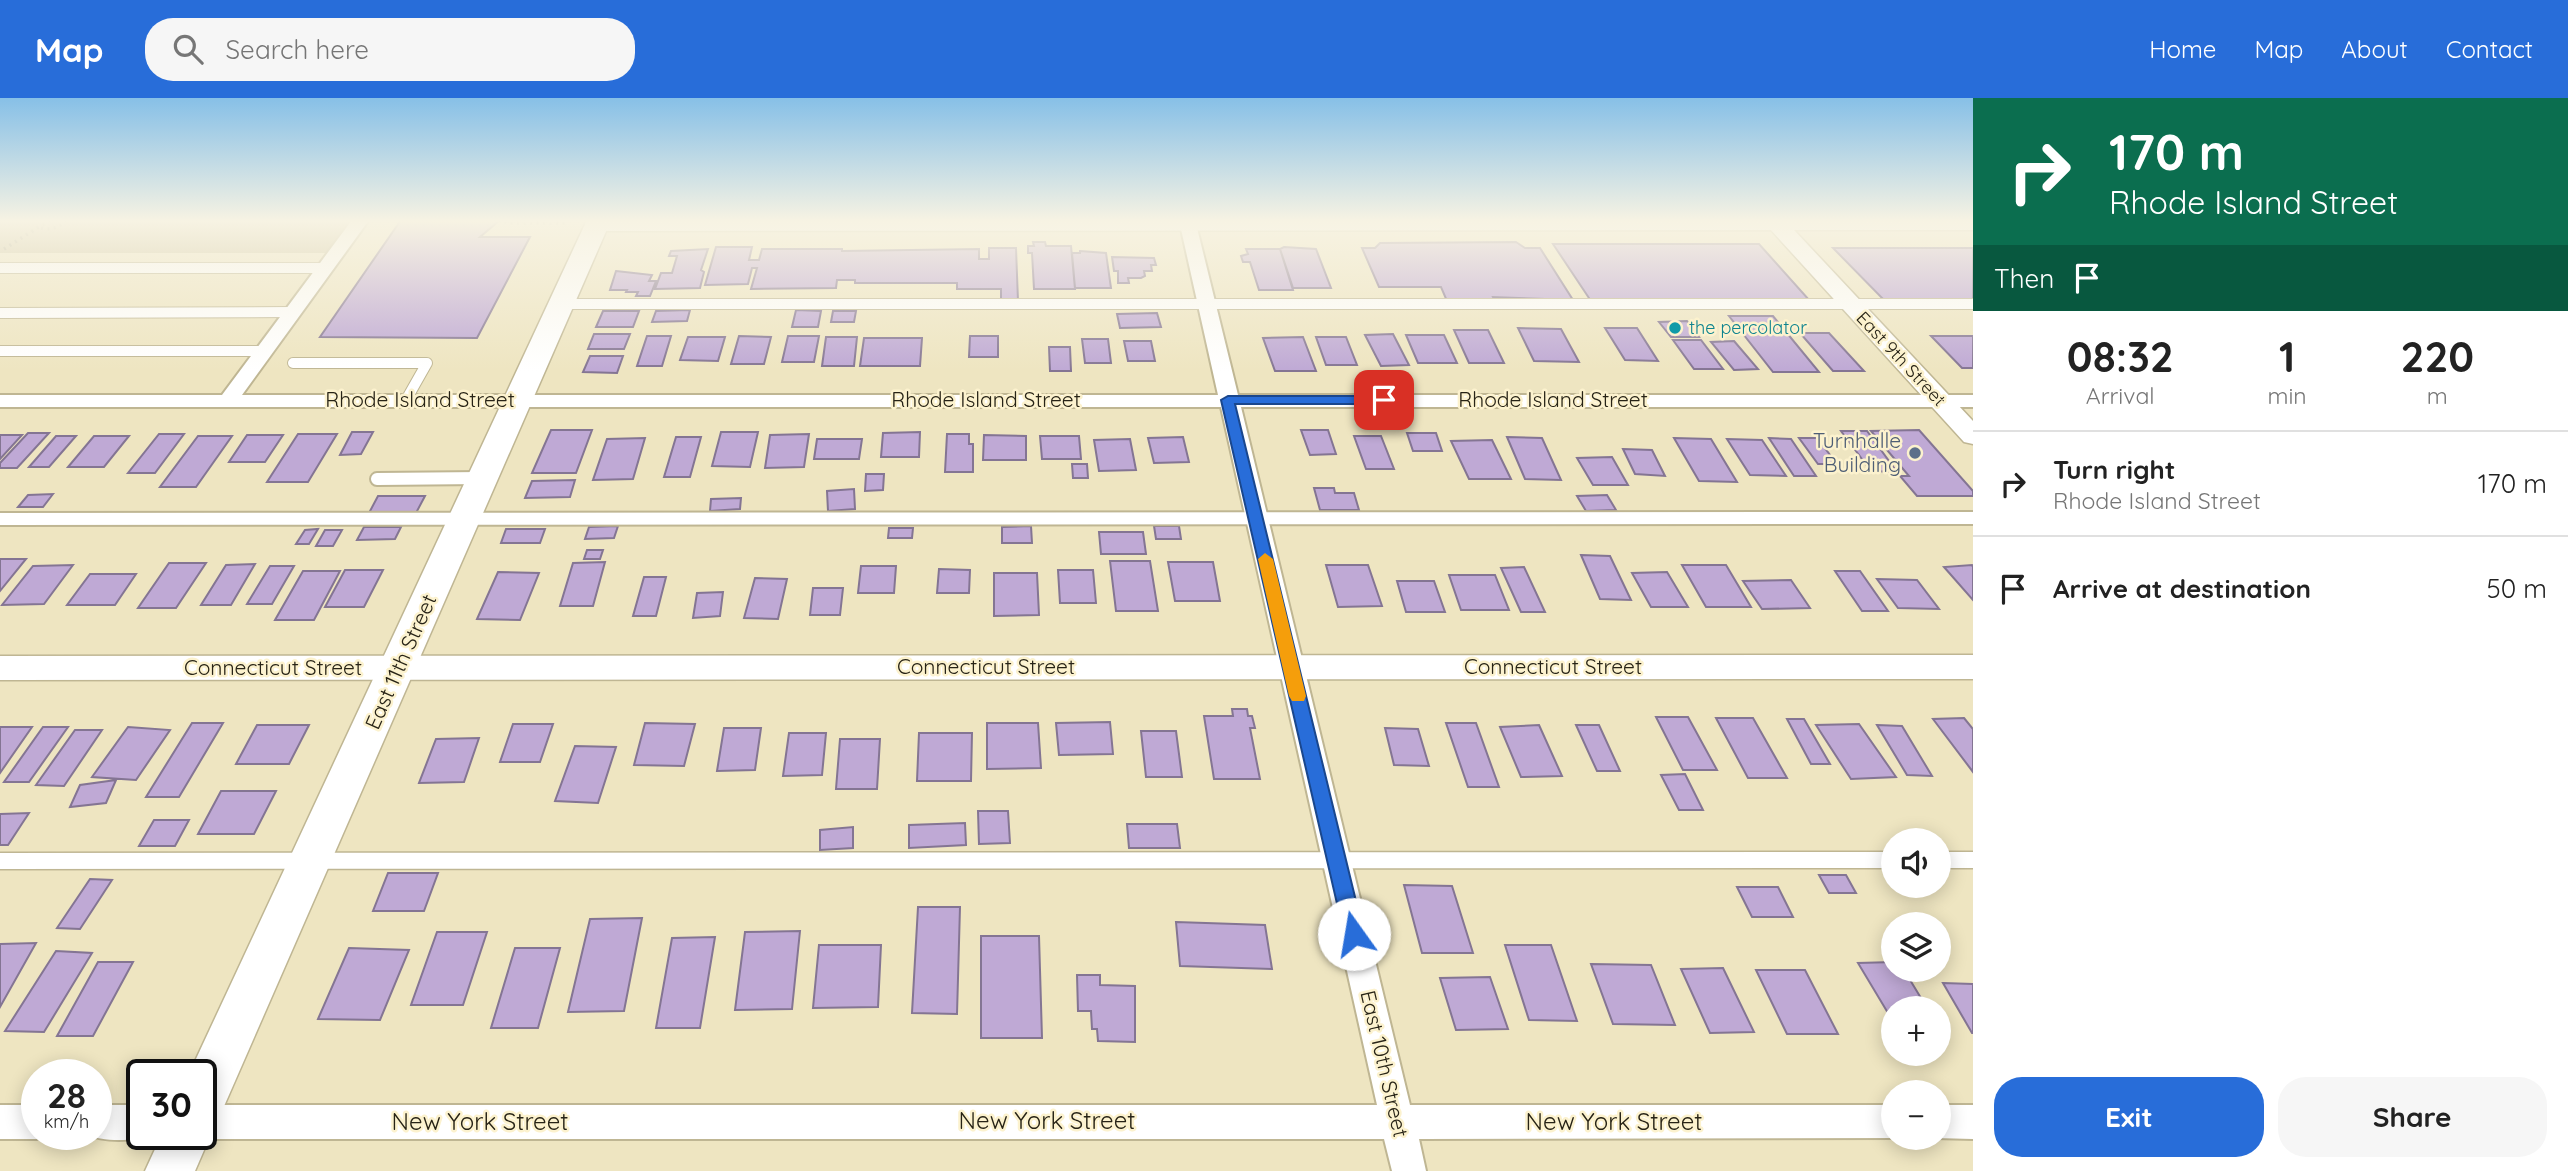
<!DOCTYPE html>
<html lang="en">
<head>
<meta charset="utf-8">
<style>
	body { margin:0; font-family:Quicksand,sans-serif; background:#f6f6f6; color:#222; height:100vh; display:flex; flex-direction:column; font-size:26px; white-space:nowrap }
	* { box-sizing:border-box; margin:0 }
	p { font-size:23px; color:#767676 }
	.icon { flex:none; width:38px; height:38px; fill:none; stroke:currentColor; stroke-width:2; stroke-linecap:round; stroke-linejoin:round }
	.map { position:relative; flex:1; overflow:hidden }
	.sheet { display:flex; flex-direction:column; background:#fff; width:595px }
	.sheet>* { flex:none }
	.top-card { background:#0b6e4f; color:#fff; overflow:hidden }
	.buttons { position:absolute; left:1881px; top:730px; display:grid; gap:14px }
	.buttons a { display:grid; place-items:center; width:70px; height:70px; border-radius:50%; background:#fff; box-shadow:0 4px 18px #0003; font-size:35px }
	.speed { position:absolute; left:21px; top:961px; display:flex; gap:14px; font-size:35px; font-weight:700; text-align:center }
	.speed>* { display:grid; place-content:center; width:91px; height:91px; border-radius:50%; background:#fff; box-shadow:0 4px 18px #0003; line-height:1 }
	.speed small { font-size:18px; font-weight:400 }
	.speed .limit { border:4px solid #111; border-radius:10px; background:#fff; color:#111 }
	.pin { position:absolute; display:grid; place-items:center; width:60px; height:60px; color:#fff; margin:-30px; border-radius:14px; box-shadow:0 4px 10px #0006 }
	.me { position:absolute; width:77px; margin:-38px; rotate:347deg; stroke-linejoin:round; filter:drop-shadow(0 0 5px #0008) }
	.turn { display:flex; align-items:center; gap:24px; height:147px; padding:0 21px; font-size:32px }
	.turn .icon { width:91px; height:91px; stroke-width:2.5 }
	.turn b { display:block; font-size:49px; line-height:60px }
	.then { display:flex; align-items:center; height:66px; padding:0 21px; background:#0003; gap:14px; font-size:26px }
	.eta { display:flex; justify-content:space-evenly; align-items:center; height:119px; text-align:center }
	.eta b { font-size:42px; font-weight:800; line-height:49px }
	.cta { display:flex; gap:14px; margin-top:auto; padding:14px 21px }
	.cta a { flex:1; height:80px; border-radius:28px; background:#286dd9; color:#fff; font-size:28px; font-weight:800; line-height:80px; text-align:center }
	.cta a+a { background:#f6f6f6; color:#222 }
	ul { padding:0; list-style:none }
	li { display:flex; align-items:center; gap:21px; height:105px; padding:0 21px; border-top:2px solid #e0e0e0 }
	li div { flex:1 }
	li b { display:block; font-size:26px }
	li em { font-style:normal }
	header { display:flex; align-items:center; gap:42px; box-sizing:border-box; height:98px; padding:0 35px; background:#286dd9; color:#fff }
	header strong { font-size:33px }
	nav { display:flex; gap:38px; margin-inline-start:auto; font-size:24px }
	.search { width:490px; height:63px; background:#f6f6f6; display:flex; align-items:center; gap:18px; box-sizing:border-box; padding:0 24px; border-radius:28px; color:#767676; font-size:26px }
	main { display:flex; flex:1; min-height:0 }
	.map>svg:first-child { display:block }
	.green { fill:#cbc098 }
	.building { fill:#bfa9d5; stroke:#847593; stroke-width:2 }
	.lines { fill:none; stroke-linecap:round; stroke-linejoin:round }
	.service-far2-casing { stroke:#bfb693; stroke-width:12 }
	.service-far1-casing { stroke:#bfb693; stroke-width:16 }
	.service-casing { stroke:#bfb693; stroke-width:19 }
	.minor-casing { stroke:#bfb693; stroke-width:4 }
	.tertiary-casing { stroke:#bfb693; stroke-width:3 }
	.secondary-casing { stroke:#bfb693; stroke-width:3 }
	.path { stroke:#a29b80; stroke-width:3.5; stroke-dasharray:2 4.5; stroke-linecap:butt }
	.service-far2 { stroke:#fff; stroke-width:10 }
	.service-far1 { stroke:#fff; stroke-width:12 }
	.service { stroke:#fff; stroke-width:16 }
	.minor { fill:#fff; fill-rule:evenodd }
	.tertiary { fill:#fff; fill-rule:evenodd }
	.secondary { fill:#fff; fill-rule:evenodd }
	.route { fill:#286dd9; stroke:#1a478d; stroke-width:2 }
	.slow { fill:#f59e0b }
	.culture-dot { fill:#0f9aa8; stroke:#fcf2ce; stroke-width:2.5 }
	.service-dot { fill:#5c6f8a; stroke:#fcf2ce; stroke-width:2.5 }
	.labels { text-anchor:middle; stroke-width:5; stroke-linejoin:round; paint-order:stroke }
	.far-culture-label { font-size:18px; fill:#0d838f; stroke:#fcf2ce; text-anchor:start }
	.far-street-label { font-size:18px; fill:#272316; stroke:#fcf2ce }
	.street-label { font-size:21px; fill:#272316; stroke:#fcf2ce }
	.service-label { font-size:21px; fill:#4e5e75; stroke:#fcf2ce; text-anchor:end }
	.near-street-label { font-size:24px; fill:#272316; stroke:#fcf2ce }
</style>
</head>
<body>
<header>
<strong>Map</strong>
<div class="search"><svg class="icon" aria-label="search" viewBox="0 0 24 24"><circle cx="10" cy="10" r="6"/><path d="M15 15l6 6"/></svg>Search here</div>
<nav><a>Home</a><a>Map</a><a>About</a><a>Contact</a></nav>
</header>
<main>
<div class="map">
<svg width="1973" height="1073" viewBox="0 0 1973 1073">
	<rect width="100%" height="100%" fill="#eee5c1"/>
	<!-- green -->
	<path class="green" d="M0,122H350L326,155H0Z"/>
	<!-- building -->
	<path class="building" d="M401,122H500L480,139H530L477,240L320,239Z
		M1033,144H1045L1046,148H1071L1075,191H1034L1032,155H1028V148H1034Z
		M1516,144L1525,150H1540L1573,202L1493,199L1495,203H1447L1441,189H1379L1362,150H1375L1380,145Z
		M1553,146H1759L1810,203H1591Z
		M716,149H752L749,162H759L762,151H842V153L979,151V161H989V150H1016L1018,203H1001V191H957V185H855V182H837L836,190L751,191L757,170H752L748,186L705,187Z
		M1284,149L1316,151L1331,190H1293L1280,151Z
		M1833,150H1973V202H1884Z
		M708,151L701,172L704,174L700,190L655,191L661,175H672L677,158H669L671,153Z
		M1246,151H1280L1293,192H1259L1250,164H1243L1241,158L1248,156Z
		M1080,153L1106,155L1111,190H1075L1072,155H1080Z
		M1112,159L1154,160L1156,167H1151L1152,173H1144L1145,178L1141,180H1128L1129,185H1118V173H1114Z
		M616,173L652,177L649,183H656L650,198H636L638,194H626L627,192H610Z
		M690,212L687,223L652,224L656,213Z
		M796,212L821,213L818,229H792Z
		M603,213H639L633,229H596Z
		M833,213H856L854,224H831Z
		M1157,215L1161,229L1120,230L1117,216Z
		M1729,218H1773L1819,274H1773Z
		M1687,223L1699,239H1671L1659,224Z
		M1518,230L1561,231L1579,264L1534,263Z
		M1605,230H1637L1658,263L1625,262Z
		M1454,232H1488L1504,265H1469Z
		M1800,235H1829L1864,273H1833Z
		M594,236H630L624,251H588Z
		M1393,236L1409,267L1381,268L1365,237Z
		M1406,237H1444L1457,265H1418Z
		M647,238H671L662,268H637Z
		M739,238L771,239L764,266H731Z
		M788,238H819L814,264H782Z
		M970,238H998V259H969Z
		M1931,238H1973V270H1962Z
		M688,239H725L718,263L680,262Z
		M826,239H857L854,268H822Z
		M1303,239L1316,273H1275L1263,240Z
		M1316,239H1346L1357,267H1326Z
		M864,240H922L920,268H860Z
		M1082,241H1108L1111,265H1085Z
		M1673,242H1701L1723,271H1694Z
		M1124,243H1151L1155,263H1128Z
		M1734,243L1758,271L1734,272L1711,244Z
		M1049,249H1070L1071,273H1050Z
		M590,258H623L617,275L583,274Z
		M551,332H592L576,375H532Z
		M1301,332H1328L1336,356L1310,357Z
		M1919,332L1973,393V398H1917L1900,378H1909L1871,333Z
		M1841,333H1867L1897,374L1871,373Z
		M352,334H373L361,356L340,357Z
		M721,334H758L750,369L712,368Z
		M920,334L919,359H881L883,335Z
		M28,335H49L17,370H0V365Z
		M1407,335H1436L1442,353H1413Z
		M159,336H184L155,375H128Z
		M298,336H337L308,384H267Z
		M809,336L804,369L765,370L770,337Z
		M947,336H969V346H973V374H945Z
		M0,337H22L0,361Z
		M247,337H283L265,364H229Z
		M984,337L1026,338V362H983Z
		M56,338H76L49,369H29Z
		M94,338H129L104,369H68Z
		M198,338H232L196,389H160Z
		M1040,338H1079L1081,361H1042Z
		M1354,338H1381L1394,371H1366Z
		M676,339H701L690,379H664Z
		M1183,339L1189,364L1154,365L1148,340Z
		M1507,339L1542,340L1561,382L1525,381Z
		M645,340L633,381L593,382L607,341Z
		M1674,340L1711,341L1737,384L1699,383Z
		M1769,340L1791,341L1816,378H1794Z
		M1799,340H1817L1837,366H1818Z
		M817,341H862L859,361H814Z
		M1130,341L1136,372L1099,373L1094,342Z
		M1727,341L1762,342L1786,378L1750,377Z
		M1492,342L1511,381H1469L1451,343Z
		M1623,351L1652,352L1665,378L1635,376Z
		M1612,359L1628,387H1593L1577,360Z
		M1072,366H1087L1088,380H1073Z
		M866,376H884L883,392L865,393Z
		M575,382L570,399L525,400L532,383Z
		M1314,390H1334L1335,395H1354L1359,412H1320Z
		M854,391L855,411L828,413L827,393Z
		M53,396L43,409H18L28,397Z
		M1607,397L1616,412L1586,413L1577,398Z
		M378,398H425L416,415H369Z
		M741,400L740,411L710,413L711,401Z
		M618,428L614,440L585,441L589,429Z
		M1031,428L1032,445H1002V429Z
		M1154,428H1179L1181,441H1156Z
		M364,429H401L395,441L357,442Z
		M889,430H913L912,440H888Z
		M318,431L309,446H296L305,432Z
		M506,431H545L540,445H501Z
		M325,432H342L333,448H316Z
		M1099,434H1143L1146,456H1101Z
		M587,452H603L600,461H584Z
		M1581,457L1610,458L1631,502L1600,501Z
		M0,461H26L0,493Z
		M1110,463H1150L1158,513H1116Z
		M605,464L593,508H560L573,465Z
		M1168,464H1213L1220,503H1175Z
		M169,465H206L176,510H138Z
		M255,466L231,507H201L226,467Z
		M73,467L44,506L2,507L33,468Z
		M1326,467H1368L1382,508L1338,509Z
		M1682,467H1726L1751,509H1706Z
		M1972,467L1973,469V502L1944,469Z
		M270,468H294L272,506H247Z
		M861,468H896L894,495H858Z
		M1524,469L1545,514H1521L1501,470Z
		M939,471L970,472L969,495H937Z
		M345,472H383L364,509H325Z
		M1058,472H1093L1096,505H1060Z
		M303,473H340L314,522H275Z
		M1835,473H1860L1888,513H1862Z
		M498,474L539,475L520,522L477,521Z
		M1667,474L1688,509H1651L1632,475Z
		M994,475H1037L1039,517L994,518Z
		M90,476H136L115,507H67Z
		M1449,477H1495L1509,512H1461Z
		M644,479H666L656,518H633Z
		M755,480L787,481L778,521L744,520Z
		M1877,481L1917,482L1939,511L1898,510Z
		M1791,482L1810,510L1762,511L1743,483Z
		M1397,483H1434L1445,514H1406Z
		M813,490H843L840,517H810Z
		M723,494L720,518L693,520L697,495Z
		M1232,611H1247L1248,618H1252L1255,630H1250L1260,681H1214L1204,618H1233Z
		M1656,619H1688L1717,672H1683Z
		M1716,620H1753L1787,680H1748Z
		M1964,620L1973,631V674L1933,621Z
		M1787,621H1804L1830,666H1811Z
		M1110,624L1113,656L1059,657L1056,625Z
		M192,625H223L179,699H146Z
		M645,625L695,626L684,668L634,667Z
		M987,625H1038L1041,670L987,671Z
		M1446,625H1476L1499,689H1468Z
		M513,626H553L540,664H500Z
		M1859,626L1896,679L1851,681L1816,627Z
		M257,627H309L289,666H236Z
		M1539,627L1562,678L1521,679L1500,629Z
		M1576,627H1599L1620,673H1597Z
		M1877,627L1902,628L1932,678L1907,677Z
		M0,629H32L0,675Z
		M43,629H68L29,684H4Z
		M128,629L170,632L136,682L92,679Z
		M724,630H761L755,672L717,673Z
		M1385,630L1418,631L1429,668L1394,667Z
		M75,632H102L64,688L36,687Z
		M1141,633H1176L1182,679H1146Z
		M789,635H826L822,677L783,678Z
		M919,635H972L971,683H917Z
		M479,640L464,684L419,685L436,641Z
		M840,641H880L877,691H836Z
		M575,648L616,649L598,705L555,703Z
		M1685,676L1703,712H1679L1661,677Z
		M116,682L106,705L70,709L80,687Z
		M221,693H276L254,736H198Z
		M978,713H1008L1010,745L979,746Z
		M29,715L8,747H0V716Z
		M154,722H189L175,748H139Z
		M965,725L966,747L909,750V727Z
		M1127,726H1177L1180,750H1129Z
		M853,729V750L820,752V732Z
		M388,775H438L424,813H373Z
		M1819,777H1846L1856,795H1829Z
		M90,781L112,782L80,831L57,830Z
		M1404,787L1452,788L1473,855H1422Z
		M1737,789H1778L1793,819H1752Z
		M918,809H960L957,916L912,915Z
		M642,820L624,913L568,914L590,821Z
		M1176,824L1265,827L1272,871L1180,868Z
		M800,833L792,911L735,912L745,834Z
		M437,834H487L463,907H411Z
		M981,838H1039L1042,940H981Z
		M715,839L700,930H656L672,840Z
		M36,845L0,909V846Z
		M819,847H881L878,909L813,910Z
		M1505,847H1551L1577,923L1529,922Z
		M349,850L409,852L380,922L318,921Z
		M515,850H560L538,930H491Z
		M56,853L92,855L44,934L5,933Z
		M98,864H133L93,938H57Z
		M1894,864V872H1904L1927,910H1894V925L1858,865Z
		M1591,866L1651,867L1675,927L1613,926Z
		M1723,870L1754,934L1710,935L1681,871Z
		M1756,872H1805L1838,936H1787Z
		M1077,877H1100V887L1135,888V944L1098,943L1097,931H1092L1091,913H1078Z
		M1490,879L1508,931L1456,932L1440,880Z
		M1943,885L1973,886V935H1972Z"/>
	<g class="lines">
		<defs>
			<path id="service-far2" d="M0,170H325
				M561,206H1973
				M0,215L293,214
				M0,253H264
				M293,265H427L406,302"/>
			<path id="service-far1" d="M377,381L482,380
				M0,421L1973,420"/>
			<path id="service" d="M1939,762H1973
				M0,763L1894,762"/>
			<path id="minor" d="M352,122H369L242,297H1218L1179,122H1195L1238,297H1973V309H1241L1410,1007H1894V1040H1898L1419,1041L1426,1073H1392L1384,1041H201L189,1036H201V1007H1377L1221,309H0V297H222Z
				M0,1007H37V1036H49L37,1041H0Z
				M96,1007H142V1036H154C134,1044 104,1044 84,1036H96Z
				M1939,1007H1973V1041L1935,1040H1939Z"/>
			<path id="tertiary" d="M1973,122V132H1794L1973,323V346L1964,344L1771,132L597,133L590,131L587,127L592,122Z
				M1973,557V581L0,582V558Z"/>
			<path id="secondary" d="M587,122H611L218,1022L207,1026L211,1036L195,1073H145L162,1036H201V976H189Z"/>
		</defs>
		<!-- service-far2 casing -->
		<use href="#service-far2" class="service-far2-casing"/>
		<!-- service-far1 casing -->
		<use href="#service-far1" class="service-far1-casing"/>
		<!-- service casing -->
		<use href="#service" class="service-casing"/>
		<!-- minor casing -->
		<use href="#minor" class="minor-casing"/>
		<!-- tertiary casing -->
		<use href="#tertiary" class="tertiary-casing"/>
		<!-- secondary casing -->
		<use href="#secondary" class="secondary-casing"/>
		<!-- path -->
		<path class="path" d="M498,122L508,125H566
			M41,130L52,131L70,122
			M4,151L50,122"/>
		<!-- service-far2 -->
		<use href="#service-far2" class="service-far2"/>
		<!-- service-far1 -->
		<use href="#service-far1" class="service-far1"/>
		<!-- service -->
		<use href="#service" class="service"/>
		<!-- minor -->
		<use href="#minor" class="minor"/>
		<!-- tertiary -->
		<use href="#tertiary" class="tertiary"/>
		<!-- secondary -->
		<use href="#secondary" class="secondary"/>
	</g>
	<!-- sky -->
	<linearGradient id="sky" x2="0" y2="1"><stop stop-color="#87c0e7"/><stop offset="0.45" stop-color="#f7f3e3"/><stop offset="1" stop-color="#f7f3e3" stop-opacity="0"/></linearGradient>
	<rect width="1973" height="273" fill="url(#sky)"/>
	<!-- route -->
	<path class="route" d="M1228,298H1384L1390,302L1384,306H1235L1364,836L1361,843L1354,846L1347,843L1344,836L1221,302Z"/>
	<!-- slow -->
	<path class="slow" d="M1265,455L1273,461L1306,598L1304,603H1292L1289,598L1258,461Z"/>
	<!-- markers -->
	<circle class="culture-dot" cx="1675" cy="230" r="7"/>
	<circle class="service-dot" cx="1915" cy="355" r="7"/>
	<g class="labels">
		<!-- far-culture labels -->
		<g class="far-culture-label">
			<text x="1689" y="236">the percolator</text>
		</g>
		<!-- far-street labels -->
		<g class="far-street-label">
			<text transform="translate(1901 261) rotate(47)" y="6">East 9th Street</text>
		</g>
		<!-- street labels -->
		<g class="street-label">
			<text x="420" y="309">Rhode Island Street</text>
			<text x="986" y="309">Rhode Island Street</text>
			<text x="1553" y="309">Rhode Island Street</text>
			<text transform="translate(401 564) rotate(-66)" y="7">East 11th Street</text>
			<text x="986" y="576">Connecticut Street</text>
			<text x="1553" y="576">Connecticut Street</text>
			<text x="273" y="577">Connecticut Street</text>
			<text transform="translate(1384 966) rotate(77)" y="7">East 10th Street</text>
		</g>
		<!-- service labels -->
		<g class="service-label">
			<text x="1901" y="350">Turnhalle<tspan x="1901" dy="24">Building</tspan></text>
		</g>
		<!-- near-street labels -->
		<g class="near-street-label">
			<text x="1047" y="1031">New York Street</text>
			<text x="480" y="1032">New York Street</text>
			<text x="1614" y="1032">New York Street</text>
		</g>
	</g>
</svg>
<div class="buttons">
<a><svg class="icon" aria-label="sound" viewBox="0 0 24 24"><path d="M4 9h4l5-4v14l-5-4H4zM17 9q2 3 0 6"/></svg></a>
<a><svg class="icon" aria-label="layers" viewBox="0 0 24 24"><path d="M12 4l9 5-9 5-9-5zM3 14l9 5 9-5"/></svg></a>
<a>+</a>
<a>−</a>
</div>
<div class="speed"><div>28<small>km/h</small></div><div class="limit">30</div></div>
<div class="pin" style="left:1384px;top:302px;background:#d93025"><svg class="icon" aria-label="arrive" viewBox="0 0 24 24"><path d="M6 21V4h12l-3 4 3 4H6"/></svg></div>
<svg class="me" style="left:1354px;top:836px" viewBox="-20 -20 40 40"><circle r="19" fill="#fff"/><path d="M0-13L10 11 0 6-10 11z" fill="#286dd9"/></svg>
</div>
<section class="sheet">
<div class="top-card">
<div class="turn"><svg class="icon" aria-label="right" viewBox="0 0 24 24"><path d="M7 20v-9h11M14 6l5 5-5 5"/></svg><div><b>170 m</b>Rhode Island Street</div></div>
<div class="then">Then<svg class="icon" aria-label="arrive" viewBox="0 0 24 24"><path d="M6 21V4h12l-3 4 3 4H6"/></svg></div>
</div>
<div class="eta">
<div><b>08:32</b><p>Arrival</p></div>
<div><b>1</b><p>min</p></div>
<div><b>220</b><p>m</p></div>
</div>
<ul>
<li><svg class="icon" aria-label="right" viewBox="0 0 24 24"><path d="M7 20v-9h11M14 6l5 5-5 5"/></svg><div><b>Turn right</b><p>Rhode Island Street</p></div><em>170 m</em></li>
<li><svg class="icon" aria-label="arrive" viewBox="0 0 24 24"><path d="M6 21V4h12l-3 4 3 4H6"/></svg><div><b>Arrive at destination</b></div><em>50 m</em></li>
</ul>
<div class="cta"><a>Exit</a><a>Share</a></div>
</section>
</main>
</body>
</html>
